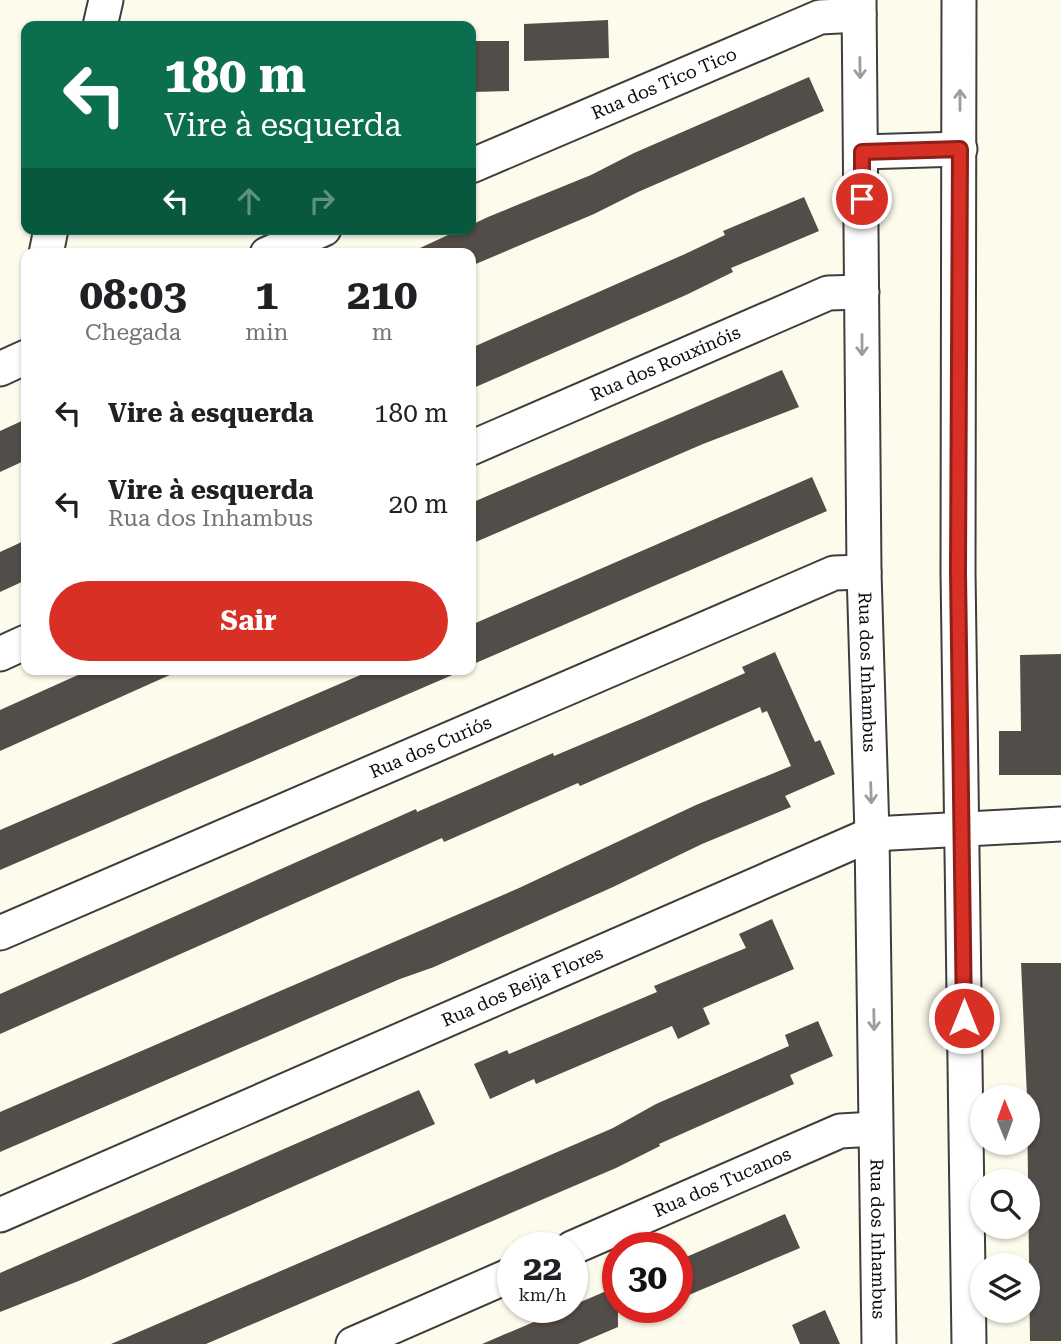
<!DOCTYPE html>
<html lang="pt">
<head>
<meta charset="utf-8">
<style>
	body { margin:0; font-family:"Roboto Serif",serif; background:#f6f6f6; color:#202124; height:100vh; display:flex; flex-direction:column; font-size:26px; white-space:nowrap }
	* { box-sizing:border-box; margin:0 }
	p { font-size:23px; color:#757577 }
	.icon { flex:none; width:38px; height:38px; fill:none; stroke:currentColor; stroke-width:2; stroke-linecap:round; stroke-linejoin:round }
	.map { position:relative; flex:1; overflow:hidden }
	.drawer { position:absolute; left:21px; top:248px; width:455px; height:427px; display:flex; flex-direction:column; background:#fff; border-radius:14px; box-shadow:0 2px 5px #0004 }
	.drawer>* { flex:none }
	.banner { position:absolute; left:21px; top:21px; width:455px; height:214px; border-radius:14px; box-shadow:0 2px 5px #0004; background:#0b6e4f; color:#fff; overflow:hidden }
	.needle { width:46px; rotate:359deg }
	.fabs { position:absolute; left:970px; top:1085px; display:grid; gap:14px }
	.fabs a { display:grid; place-items:center; width:70px; height:70px; border-radius:50%; background:#fff; box-shadow:0 2px 5px #0004; font-size:35px }
	.speed { position:absolute; left:497px; top:1232px; display:flex; gap:14px; font-size:35px; font-weight:700; text-align:center }
	.speed>* { display:grid; place-content:center; width:91px; height:91px; border-radius:50%; background:#fff; box-shadow:0 2px 5px #0004; line-height:1 }
	.speed small { font-size:18px; font-weight:400 }
	.speed .limit { border:10px solid #d22; background:#fff; color:#111 }
	.pin { position:absolute; display:grid; place-items:center; width:60px; height:60px; color:#fff; margin:-30px; border:4px solid #fff; border-radius:50%; box-shadow:0 2px 7px #0007 }
	.me { position:absolute; width:77px; margin:-38px; rotate:0deg; stroke-linejoin:round; filter:drop-shadow(0 0 5px #0008) }
	.turn { display:flex; align-items:center; gap:24px; height:147px; padding:0 28px; font-size:32px }
	.turn .icon { width:91px; height:91px; stroke-width:2.5 }
	.turn b { display:block; font-size:49px; line-height:60px }
	.lanes { display:flex; align-items:center; height:66px; padding:0 28px; background:#0003; justify-content:center; gap:35px; direction:ltr }
	.lanes .off { opacity:.35 }
	.eta { display:flex; justify-content:space-evenly; align-items:center; height:119px; text-align:center }
	.eta b { font-size:42px; font-weight:700; line-height:49px }
	.action { display:flex; gap:14px; margin-top:auto; padding:14px 28px }
	.action a { flex:1; height:80px; border-radius:42px; background:#d93025; color:#fff; font-size:28px; font-weight:700; line-height:80px; text-align:center }
	ul { padding:0; list-style:none }
	li { display:flex; align-items:center; gap:21px; height:91px; padding:0 28px }
	li div { flex:1 }
	li b { display:block; font-size:26px }
	li em { font-style:normal }
	.map>svg:first-child { display:block }
	.building { fill:#534d49 }
	.lines { fill:none; stroke-linecap:round; stroke-linejoin:round }
	.street-casing { stroke:#3e3e3e; stroke-width:37 }
	.street { stroke:#fff; stroke-width:33 }
	.oneway { stroke:#9d9d9d }
	.route-casing { stroke:#8d1f18; stroke-width:18 }
	.route { stroke:#d93025; stroke-width:12 }
	.labels { text-anchor:middle; stroke-width:7; stroke-linejoin:round; paint-order:stroke }
	.street-label { font-size:18px; fill:#0b0b0b; stroke:#fff }
</style>
</head>
<body>
<div class="map">
<svg width="1061" height="1344" viewBox="0 0 1061 1344">
	<rect width="100%" height="100%" fill="#fdfbeb"/>
	<!-- building -->
	<path class="building" d="M608,20L609,58L524,61V24Z
		M473,41H509V91L473,92Z
		M809,77L824,111L638,192L594,214L471,266V254H407L461,229H471V225L488,217L591,175L634,153Z
		M804,197L819,231L731,268L733,272L686,295L471,389V348L685,254L725,235L723,231Z
		M782,370L799,407L703,444L471,544V503Z
		M26,419V460L0,472V431Z
		M812,477L827,511L471,665V625Z
		M26,540V580L0,592V552Z
		M775,652L815,742L820,740L835,774L785,796L791,807L702,844L613,887L434,967L400,979L0,1152V1112L519,888L696,805L791,766L767,711L762,713L760,707L580,786L578,783L444,842L442,838L0,1034V994L416,809L417,812L553,753L554,756L644,718L745,673L742,667Z
		M1061,654V775H999V731H1021L1020,655Z
		M89,670H181L0,751V710Z
		M372,670H464L0,870V830Z
		M772,919L794,969L703,1008L710,1024L678,1039L672,1026L536,1084L534,1079L490,1099L474,1064L507,1050L509,1054L657,992L654,986L746,948L739,934Z
		M1021,963H1061V1341H1030L1027,1097Z
		M818,1021L833,1056L790,1075L794,1084L659,1144L660,1146L616,1168L206,1344H111L613,1128L656,1104L789,1046L785,1035Z
		M419,1090L435,1124L81,1280L0,1312V1273Z
		M785,1214L800,1248L677,1300V1261Z
		M618,1286V1327L578,1344H482Z
		M825,1310L840,1344H800L792,1325Z"/>
	<g class="lines">
		<defs>
			<g id="street">
				<path id="s1" d="M859,0L864,572L872,834L879,1344"/>
				<path d="M959,0L958,572L969,1344"/>
				<path d="M100,26L106,0"/>
				<path d="M862,152L960,149"/>
				<path id="s2" d="M471,166L820,17L859,15"/>
				<path d="M46,254L51,229"/>
				<path d="M267,254L324,229"/>
				<path d="M0,369L26,357"/>
				<path id="s3" d="M471,448L828,293L862,292"/>
				<path d="M0,654L26,642"/>
				<path id="s4" d="M0,933L834,573L864,572"/>
				<path id="s5" d="M0,1215L872,834L1061,824"/>
				<path id="s6" d="M572,1248L840,1131L875,1129"/>
				<path d="M353,1344L513,1274"/>
			</g>
		</defs>
		<!-- street casing -->
		<use href="#street" class="street-casing"/>
		<!-- street -->
		<use href="#street" class="street"/>
	</g>
	<!-- one-way arrows -->
	<defs><path id="oneway-shaft" d="M-6 0H5M1.5-3L5.5 0L1.5 3" fill="none" stroke-width="1.6" stroke-linecap="round" stroke-linejoin="round" transform="scale(1.75)"/></defs>
	<g class="oneway">
		<use href="#oneway-shaft" transform="translate(860 68) rotate(89)"/>
		<use href="#oneway-shaft" transform="translate(960 100) rotate(-90)"/>
		<use href="#oneway-shaft" transform="translate(862 345) rotate(90)"/>
		<use href="#oneway-shaft" transform="translate(871 793) rotate(88)"/>
		<use href="#oneway-shaft" transform="translate(874 1020) rotate(89)"/>
	</g>
	<g class="lines">
		<defs>
			<path id="route" d="M862,199V152L960,149L958,572L964,1018"/>
		</defs>
		<!-- route casing -->
		<use href="#route" class="route-casing"/>
		<!-- route -->
		<use href="#route" class="route"/>
	</g>
	<g class="labels">
		<!-- street labels -->
		<g class="street-label">
			<text dy="6" stroke="none"><textPath href="#s2" startOffset="210">Rua dos Tico Tico</textPath></text>
			<text dy="6" stroke="none"><textPath href="#s3" startOffset="212">Rua dos Rouxinóis</textPath></text>
			<text dy="6" stroke="none"><textPath href="#s1" startOffset="672">Rua dos Inhambus</textPath></text>
			<text dy="6" stroke="none"><textPath href="#s4" startOffset="469">Rua dos Curiós</textPath></text>
			<text dy="6" stroke="none"><textPath href="#s5" startOffset="570">Rua dos Beija Flores</textPath></text>
			<text dy="6" stroke="none"><textPath href="#s6" startOffset="164">Rua dos Tucanos</textPath></text>
			<text dy="6" stroke="none"><textPath href="#s1" startOffset="1239">Rua dos Inhambus</textPath></text>
		</g>
	</g>
</svg>
<div class="fabs">
<a><svg class="needle" viewBox="-14 -14 28 28"><path d="M0-13l5 13h-10z" fill="#e53935"/><path d="M0 13l5-13h-10z" fill="#757577"/></svg></a>
<a><svg class="icon" aria-label="search" viewBox="0 0 24 24"><circle cx="10" cy="10" r="6"/><path d="M15 15l6 6"/></svg></a>
<a><svg class="icon" aria-label="layers" viewBox="0 0 24 24"><path d="M12 4l9 5-9 5-9-5zM3 14l9 5 9-5"/></svg></a>
</div>
<div class="speed"><div>22<small>km/h</small></div><div class="limit">30</div></div>
<div class="pin" style="left:862px;top:199px;background:#d93025"><svg class="icon" aria-label="arrive" viewBox="0 0 24 24"><path d="M6 21V4h12l-3 4 3 4H6"/></svg></div>
<svg class="me" style="left:964px;top:1018px" viewBox="-20 -20 40 40"><circle r="17" fill="#d93025" stroke="#fff" stroke-width="3"/><path d="M0-11L8 9 0 5-8 9z" fill="#fff"/></svg>
<div class="banner">
<div class="turn"><svg class="icon" aria-label="left" viewBox="0 0 24 24"><path d="M17 20v-9H6M10 6l-5 5 5 5"/></svg><div><b>180 m</b>Vire à esquerda</div></div>
<div class="lanes"><svg class="icon" aria-label="left" viewBox="0 0 24 24"><path d="M17 20v-9H6M10 6l-5 5 5 5"/></svg><svg class="icon off" aria-label="ahead" viewBox="0 0 24 24"><path d="M12 20V5M6 11l6-6 6 6"/></svg><svg class="icon off" aria-label="right" viewBox="0 0 24 24"><path d="M7 20v-9h11M14 6l5 5-5 5"/></svg></div>
</div>
<section class="drawer">
<div class="eta">
<div><b>08:03</b><p>Chegada</p></div>
<div><b>1</b><p>min</p></div>
<div><b>210</b><p>m</p></div>
</div>
<ul>
<li><svg class="icon" aria-label="left" viewBox="0 0 24 24"><path d="M17 20v-9H6M10 6l-5 5 5 5"/></svg><div><b>Vire à esquerda</b></div><em>180 m</em></li>
<li><svg class="icon" aria-label="left" viewBox="0 0 24 24"><path d="M17 20v-9H6M10 6l-5 5 5 5"/></svg><div><b>Vire à esquerda</b><p>Rua dos Inhambus</p></div><em>20 m</em></li>
</ul>
<div class="action"><a>Sair</a></div>
</section>
</div>
</body>
</html>
